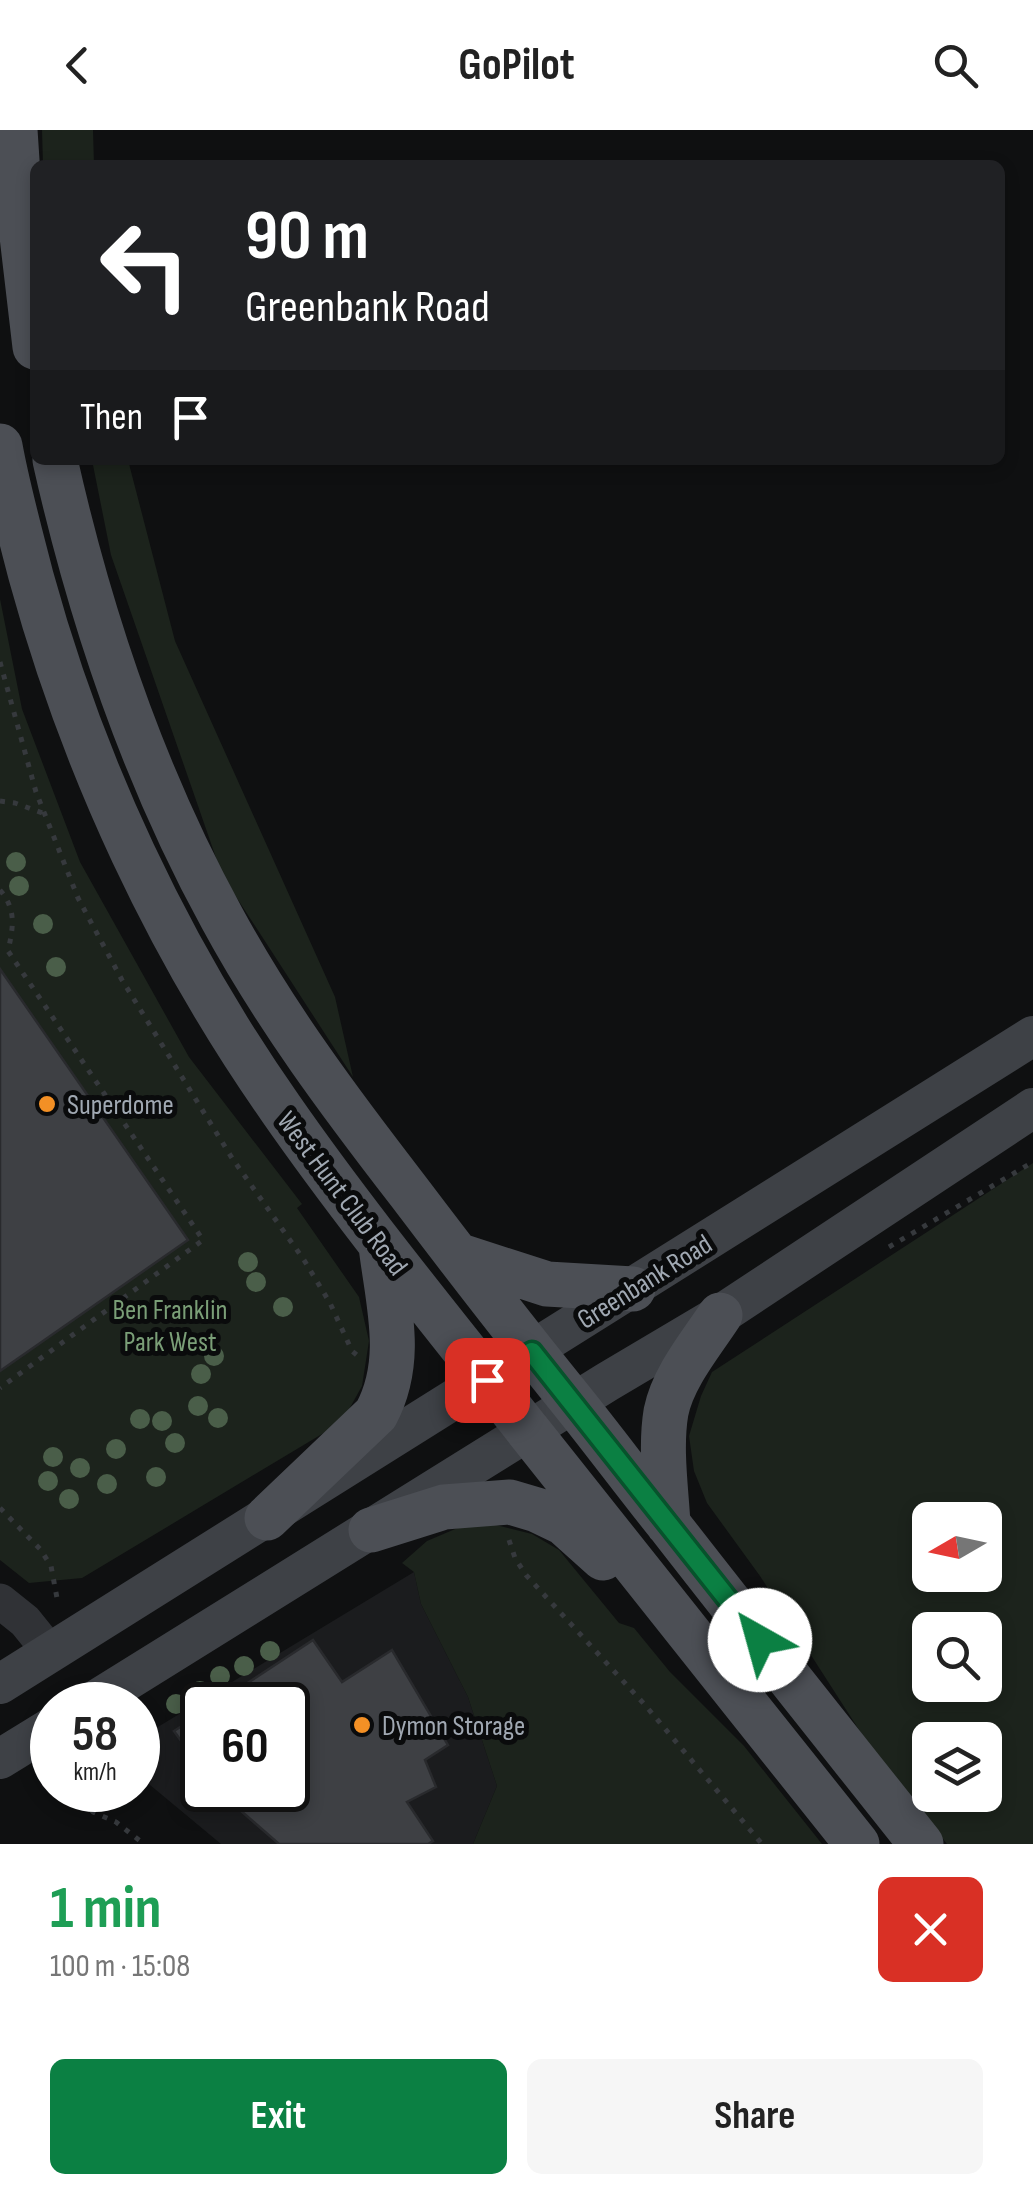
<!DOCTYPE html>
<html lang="en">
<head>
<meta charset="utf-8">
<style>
	body { margin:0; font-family:"Sofia Sans Condensed",sans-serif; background:#f6f6f6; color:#222; height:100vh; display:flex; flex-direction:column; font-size:38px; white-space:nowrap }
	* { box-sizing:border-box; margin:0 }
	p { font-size:32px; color:#767676 }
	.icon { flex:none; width:55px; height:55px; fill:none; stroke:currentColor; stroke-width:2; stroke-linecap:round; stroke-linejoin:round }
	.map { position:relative; height:1714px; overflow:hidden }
	.details { display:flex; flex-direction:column; background:#fff; flex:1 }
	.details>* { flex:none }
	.guide { position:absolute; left:30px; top:30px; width:975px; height:305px; border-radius:15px; box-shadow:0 5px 15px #0003; background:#202124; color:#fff; overflow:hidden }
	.needle { width:65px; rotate:261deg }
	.buttons { position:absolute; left:912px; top:1372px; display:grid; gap:20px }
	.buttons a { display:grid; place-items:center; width:90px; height:90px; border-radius:15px; background:#fff; box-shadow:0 5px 15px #0003; font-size:50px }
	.speed { position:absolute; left:30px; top:1552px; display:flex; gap:20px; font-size:50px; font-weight:700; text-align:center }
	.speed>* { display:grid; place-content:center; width:130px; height:130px; border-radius:50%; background:#fff; box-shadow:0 5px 15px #0003; line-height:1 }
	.speed small { font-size:25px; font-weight:400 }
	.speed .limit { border:5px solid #111; border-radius:15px; background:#fff; color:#111 }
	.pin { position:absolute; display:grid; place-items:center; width:85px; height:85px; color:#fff; margin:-42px; border-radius:20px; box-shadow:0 5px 15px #0006 }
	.me { position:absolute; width:110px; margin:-55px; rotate:322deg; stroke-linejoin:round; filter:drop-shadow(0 0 8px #0008) }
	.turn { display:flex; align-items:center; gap:35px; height:210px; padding:0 50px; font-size:45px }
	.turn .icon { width:130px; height:130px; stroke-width:2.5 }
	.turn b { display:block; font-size:70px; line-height:85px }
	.then { display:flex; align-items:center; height:95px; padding:0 50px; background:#0003; gap:20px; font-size:38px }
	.round { display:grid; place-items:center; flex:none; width:105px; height:105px; border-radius:15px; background:#f6f6f6 }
	.headline { display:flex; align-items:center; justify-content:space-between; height:170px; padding:0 50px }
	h1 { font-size:60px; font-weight:700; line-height:75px; color:#1e9e55 }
	.cta { display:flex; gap:20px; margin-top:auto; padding:20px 50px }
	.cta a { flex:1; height:115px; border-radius:15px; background:#0b8043; color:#fff; font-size:40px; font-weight:700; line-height:115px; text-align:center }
	.cta a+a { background:#f6f6f6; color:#222 }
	header { display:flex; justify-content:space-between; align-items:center; height:130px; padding:0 50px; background:#fff; font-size:45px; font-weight:700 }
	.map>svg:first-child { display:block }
	.built { fill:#1b1c1e; fill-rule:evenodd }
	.green { fill:#1c231c; fill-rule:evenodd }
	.building { fill:#3e4044; stroke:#292a2d; stroke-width:2.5 }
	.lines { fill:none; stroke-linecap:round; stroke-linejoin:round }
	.path { stroke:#36393d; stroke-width:5; stroke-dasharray:5 8; stroke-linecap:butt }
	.tertiary { stroke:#303236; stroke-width:35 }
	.secondary { stroke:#3e4146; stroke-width:40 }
	.primary { stroke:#4c4f55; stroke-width:45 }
	.tree { fill:#4a5e49 }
	.route-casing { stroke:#07532c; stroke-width:25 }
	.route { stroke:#0b8043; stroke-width:18 }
	.poi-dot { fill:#f39025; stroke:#0a0b0c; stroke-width:4 }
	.labels { text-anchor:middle; stroke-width:10; stroke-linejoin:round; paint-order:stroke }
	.poi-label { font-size:28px; fill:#a0a8b2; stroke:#0a0b0c; text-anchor:start }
	.street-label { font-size:28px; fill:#a0a8b2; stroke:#0a0b0c }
	.park-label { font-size:28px; fill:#7a9e77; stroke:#0a0b0c }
</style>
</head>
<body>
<header><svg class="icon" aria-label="back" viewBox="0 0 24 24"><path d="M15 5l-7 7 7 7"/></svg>GoPilot<svg class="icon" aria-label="search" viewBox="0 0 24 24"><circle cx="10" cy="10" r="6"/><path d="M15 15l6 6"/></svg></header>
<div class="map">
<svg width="1033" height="1714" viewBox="0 0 1033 1714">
	<rect width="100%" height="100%" fill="#0f1011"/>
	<!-- built -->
	<path class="built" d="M414,1442L421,1474L468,1567L497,1656L473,1714H221L138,1645V1609ZM202,1575H288V1660H202Z"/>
	<!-- green -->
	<path class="green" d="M42,0H93L94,35H43Z
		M92,330H128L175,511L335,867L353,947L222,745L111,425Z
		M0,469L22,579L80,732L189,927L302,1074L297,1078L359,1167L369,1211L362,1256L342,1292L82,1448L29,1453L0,1430Z
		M1033,1033V1714H947L872,1620L760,1446L707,1373L694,1341L689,1306L701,1266L712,1242ZM930,1390H985V1445H930ZM930,1500H985V1555H930ZM930,1610H985V1665H930Z
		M467,1394H492L532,1404L559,1420L619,1493L634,1498L670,1542L744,1616L822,1714H473L497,1656L468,1567L421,1474L414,1442L402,1433L427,1411Z"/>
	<!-- building -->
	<path class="building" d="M0,839L188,1110L0,1241Z
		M313,1510L342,1552L392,1520L448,1615L425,1630L436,1657L407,1672L433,1711L428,1714H279L217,1660H288V1575H214Z
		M202,1583V1640L174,1601Z"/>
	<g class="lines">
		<!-- path -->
		<path class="path" d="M0,532L36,662L78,768L122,850L232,1028L304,1130L330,1173L352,1221L358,1226
			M0,671L15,673L45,684
			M0,760C17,780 13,798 8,821L203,1110L0,1258
			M889,1117L1033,1032
			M0,1378L40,1419L51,1436L57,1468
			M509,1410L515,1428L526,1445L645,1575L762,1714
			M75,1660L93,1682L116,1692L144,1714"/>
		<!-- tertiary -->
		<path class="tertiary" d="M0,1471L25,1491L50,1522"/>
		<!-- secondary -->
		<path class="secondary" d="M0,1554L1033,906
			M88,1575L607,1252L720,1185L1033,978
			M0,1629L52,1597"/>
		<!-- primary -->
		<path class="primary" d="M15,0L22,106L35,217
			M0,316C8,360 20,403 31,446C83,636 168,818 281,979C359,1091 446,1196 530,1303C638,1440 748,1577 857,1714
			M55,330C91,490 143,644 222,788C275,886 341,974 409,1062C462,1132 516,1202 572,1271C605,1312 636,1354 669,1395C752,1502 837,1608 921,1714
			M457,1125L547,1154L633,1159
			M267,1388L376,1284C405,1230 388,1174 381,1116
			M668,1394C666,1358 660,1318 666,1282C673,1247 701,1214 720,1185
			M371,1400L444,1377L510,1372L537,1380L564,1393L603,1428"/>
	</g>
	<!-- trees -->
	<g class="tree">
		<circle cx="16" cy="732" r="10"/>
		<circle cx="19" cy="756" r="10"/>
		<circle cx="43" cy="794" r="10"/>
		<circle cx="56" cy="837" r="10"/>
		<circle cx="248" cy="1132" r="10"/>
		<circle cx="256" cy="1152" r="10"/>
		<circle cx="283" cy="1177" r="10"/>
		<circle cx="214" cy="1226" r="10"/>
		<circle cx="201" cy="1244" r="10"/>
		<circle cx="198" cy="1276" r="10"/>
		<circle cx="218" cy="1288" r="10"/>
		<circle cx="140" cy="1289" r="10"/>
		<circle cx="162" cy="1291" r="10"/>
		<circle cx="175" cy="1313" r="10"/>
		<circle cx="116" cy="1319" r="10"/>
		<circle cx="53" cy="1327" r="10"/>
		<circle cx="80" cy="1338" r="10"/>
		<circle cx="156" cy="1347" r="10"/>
		<circle cx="48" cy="1351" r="10"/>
		<circle cx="107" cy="1354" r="10"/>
		<circle cx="69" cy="1369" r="10"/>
		<circle cx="270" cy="1521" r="10"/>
		<circle cx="244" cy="1536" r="10"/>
		<circle cx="220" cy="1546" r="10"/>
		<circle cx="200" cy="1561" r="10"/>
		<circle cx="176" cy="1574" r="10"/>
	</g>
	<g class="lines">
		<defs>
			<path id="route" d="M487,1250L532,1222L760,1510"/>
		</defs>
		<!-- route casing -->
		<use href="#route" class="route-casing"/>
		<!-- route -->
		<use href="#route" class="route"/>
	</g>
	<!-- markers -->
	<g class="poi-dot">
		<circle cx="47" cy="974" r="10"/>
		<circle cx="362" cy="1595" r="10"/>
	</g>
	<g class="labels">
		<!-- poi labels -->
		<g class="poi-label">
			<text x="67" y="984">Superdome</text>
			<text x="382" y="1605">Dymon Storage</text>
		</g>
		<!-- street labels -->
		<g class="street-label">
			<text transform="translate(343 1063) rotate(53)" y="10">West Hunt Club Road</text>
			<text transform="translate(644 1151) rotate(-32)" y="10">Greenbank Road</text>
		</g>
		<!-- park labels -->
		<g class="park-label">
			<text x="170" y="1189">Ben Franklin<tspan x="170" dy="32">Park West</tspan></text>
		</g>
	</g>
</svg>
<div class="buttons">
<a><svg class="needle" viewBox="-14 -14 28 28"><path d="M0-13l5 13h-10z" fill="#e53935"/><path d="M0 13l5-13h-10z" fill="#767676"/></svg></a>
<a><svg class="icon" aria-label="search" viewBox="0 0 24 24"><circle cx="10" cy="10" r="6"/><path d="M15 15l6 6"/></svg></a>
<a><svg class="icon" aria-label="layers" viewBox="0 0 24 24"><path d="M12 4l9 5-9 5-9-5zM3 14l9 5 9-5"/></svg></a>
</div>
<div class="speed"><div>58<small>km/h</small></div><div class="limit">60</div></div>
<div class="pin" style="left:487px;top:1250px;background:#d93025"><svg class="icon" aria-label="arrive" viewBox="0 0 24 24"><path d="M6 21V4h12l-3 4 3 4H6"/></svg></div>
<svg class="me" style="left:760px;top:1510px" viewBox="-20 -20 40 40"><circle r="19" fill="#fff"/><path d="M0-13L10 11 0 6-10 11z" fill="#0b8043"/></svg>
<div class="guide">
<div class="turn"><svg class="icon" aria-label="left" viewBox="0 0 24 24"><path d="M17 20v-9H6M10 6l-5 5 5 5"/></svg><div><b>90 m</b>Greenbank Road</div></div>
<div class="then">Then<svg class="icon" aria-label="arrive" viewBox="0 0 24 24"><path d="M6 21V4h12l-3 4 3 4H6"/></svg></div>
</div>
</div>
<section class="details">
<div class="headline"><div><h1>1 min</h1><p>100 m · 15:08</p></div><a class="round" style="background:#d93025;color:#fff"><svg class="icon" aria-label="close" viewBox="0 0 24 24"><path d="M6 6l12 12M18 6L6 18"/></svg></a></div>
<div class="cta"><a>Exit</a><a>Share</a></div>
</section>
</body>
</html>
